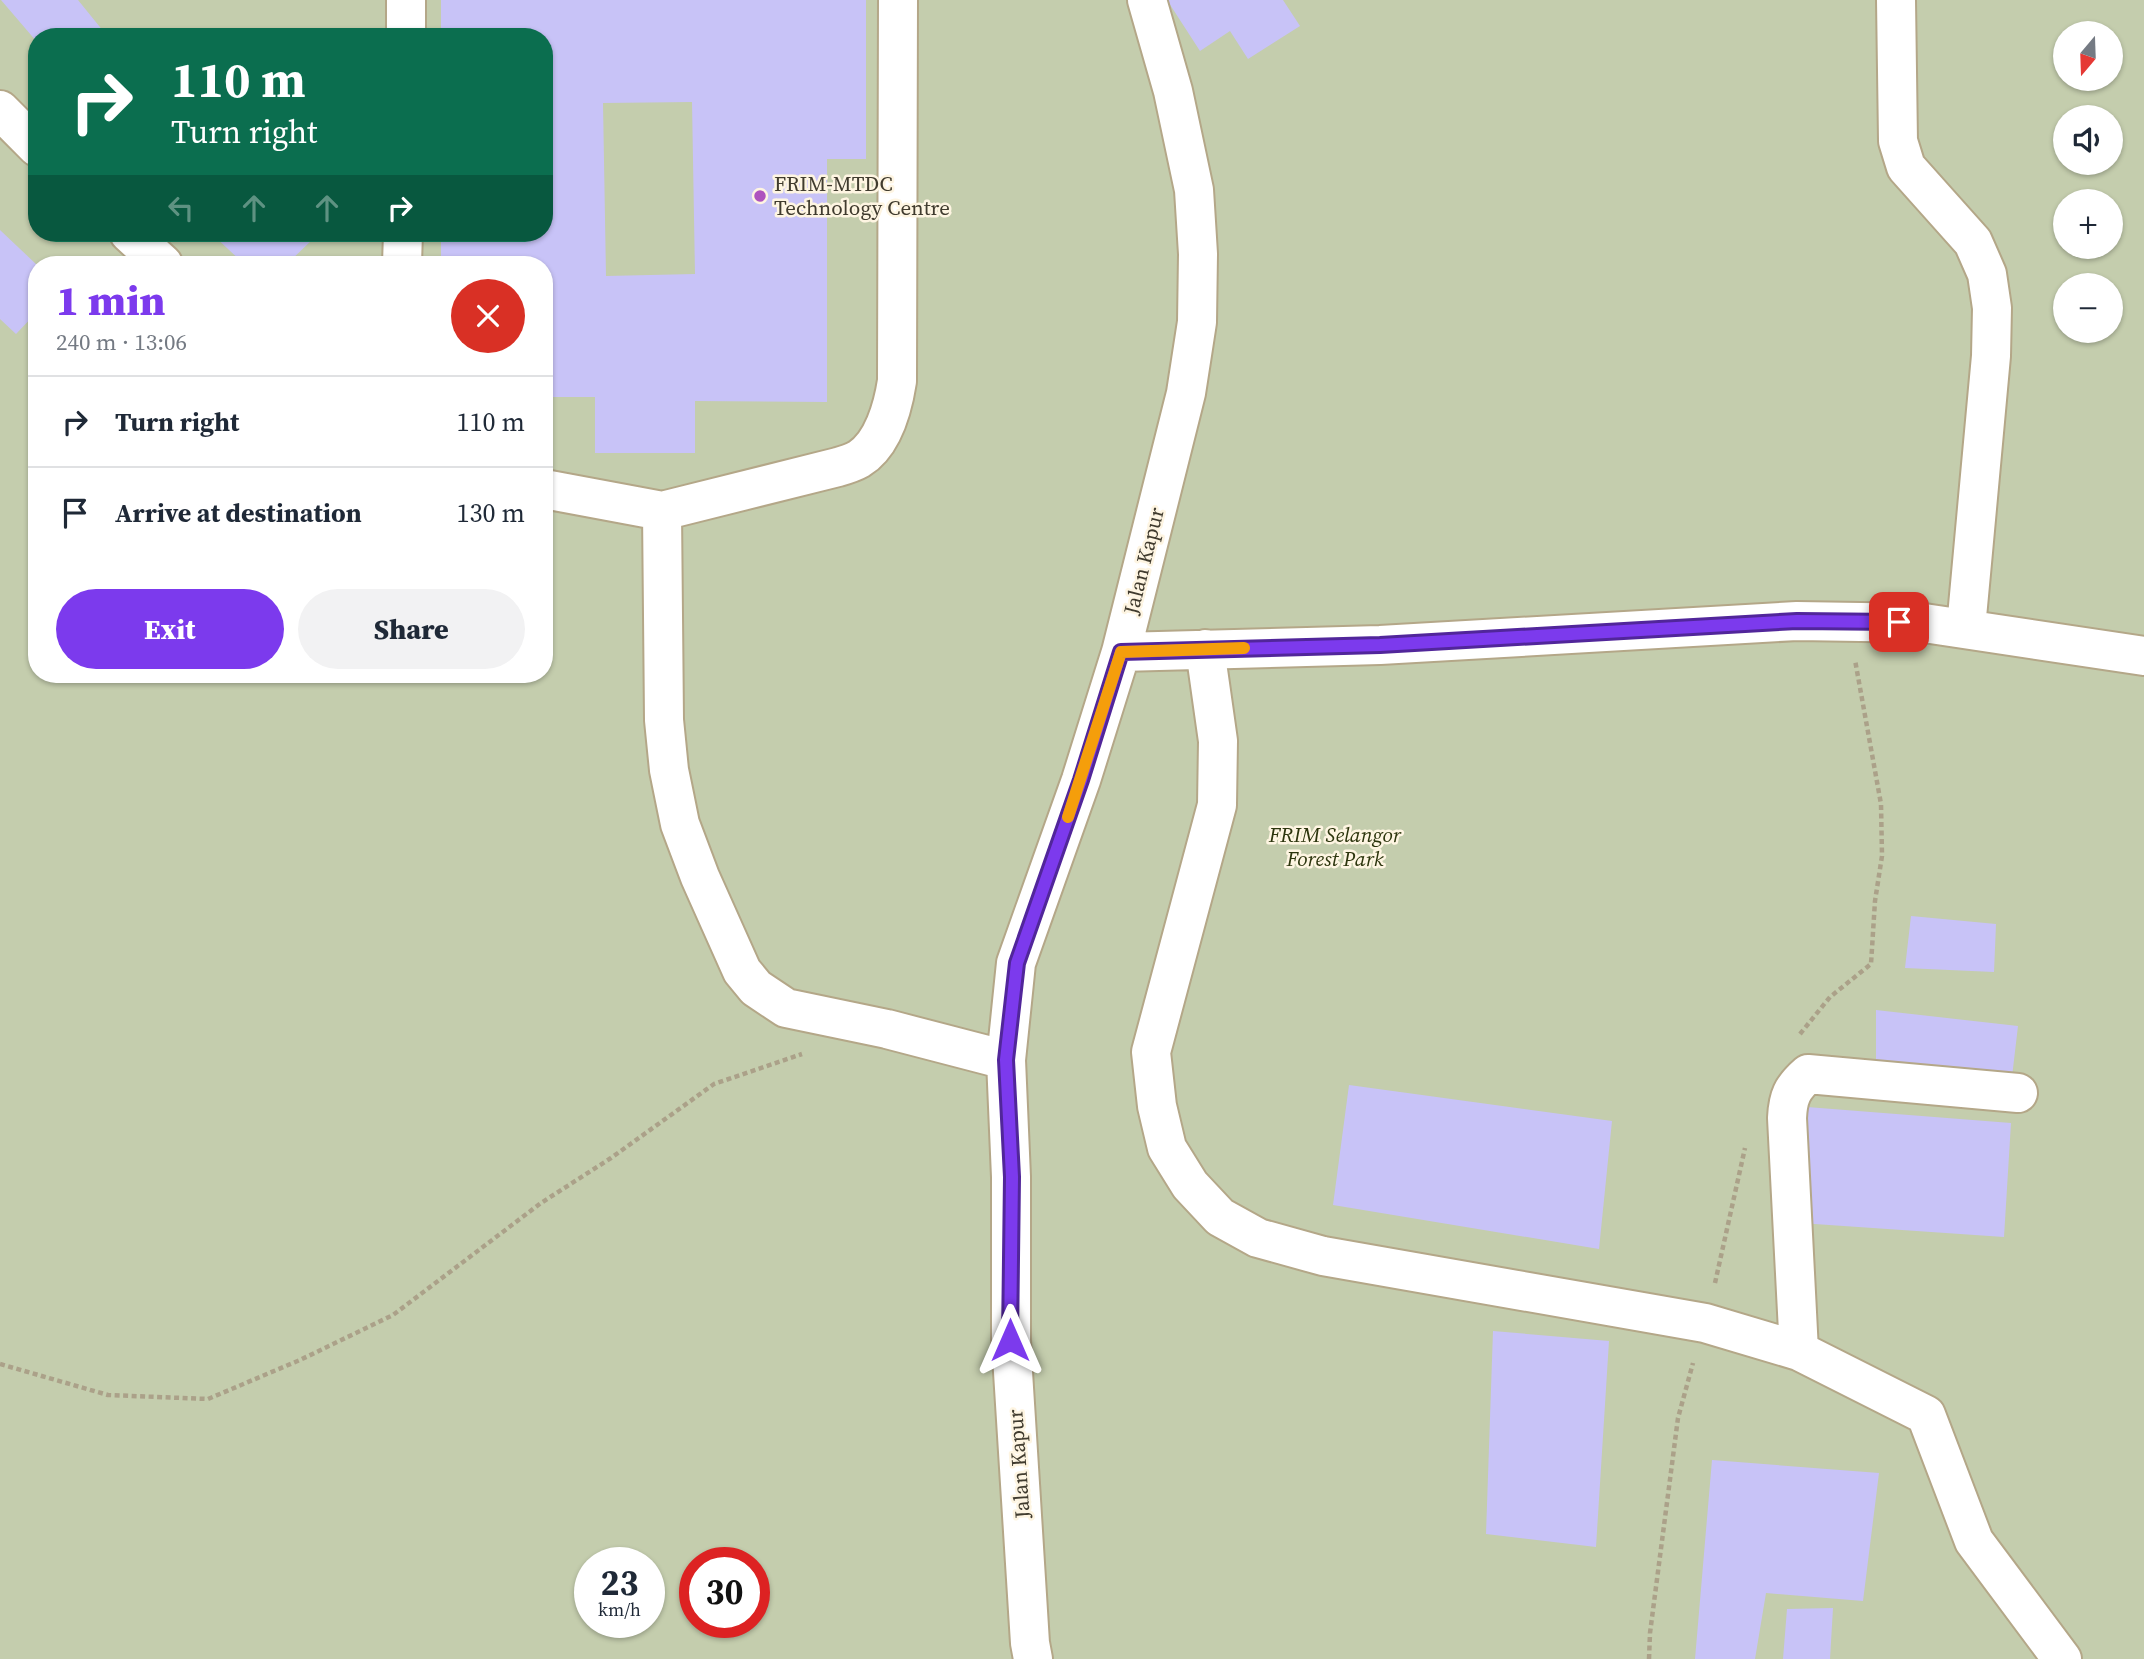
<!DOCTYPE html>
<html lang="en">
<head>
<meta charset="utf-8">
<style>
	body { margin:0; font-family:"Source Serif 4",serif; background:#f2f2f3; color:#1f2937; height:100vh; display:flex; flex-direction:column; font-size:26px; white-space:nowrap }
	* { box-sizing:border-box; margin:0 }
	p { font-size:23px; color:#747a83 }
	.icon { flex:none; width:38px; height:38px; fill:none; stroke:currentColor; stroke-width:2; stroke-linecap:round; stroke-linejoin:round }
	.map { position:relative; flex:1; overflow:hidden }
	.side { position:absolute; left:28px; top:256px; width:525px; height:427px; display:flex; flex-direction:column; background:#fff; border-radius:28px; box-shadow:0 2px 5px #0004 }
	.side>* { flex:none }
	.banner { position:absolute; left:28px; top:28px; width:525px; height:214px; border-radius:28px; box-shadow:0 2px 5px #0004; background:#0b6e4f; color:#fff; overflow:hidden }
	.needle { width:46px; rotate:199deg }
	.controls { position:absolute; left:2053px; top:21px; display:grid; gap:14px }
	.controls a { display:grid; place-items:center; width:70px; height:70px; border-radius:50%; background:#fff; box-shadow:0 2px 5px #0004; font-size:35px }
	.speed { position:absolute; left:574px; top:1547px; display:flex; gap:14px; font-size:35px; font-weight:700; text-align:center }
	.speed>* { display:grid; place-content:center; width:91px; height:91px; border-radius:50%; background:#fff; box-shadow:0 2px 5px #0004; line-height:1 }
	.speed small { font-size:18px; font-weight:400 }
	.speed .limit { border:10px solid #d22; background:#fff; color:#111 }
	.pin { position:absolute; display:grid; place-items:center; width:60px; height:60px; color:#fff; margin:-30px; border-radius:14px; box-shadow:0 4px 10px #0006 }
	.me { position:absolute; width:77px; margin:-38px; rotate:0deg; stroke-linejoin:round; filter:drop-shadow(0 0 5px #0008) }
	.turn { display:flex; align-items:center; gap:24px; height:147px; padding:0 28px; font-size:32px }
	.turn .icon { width:91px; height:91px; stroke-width:2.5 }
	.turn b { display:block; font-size:49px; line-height:60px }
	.lanes { display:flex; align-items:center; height:66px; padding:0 28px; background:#0003; justify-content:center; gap:35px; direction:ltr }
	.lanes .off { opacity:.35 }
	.round { display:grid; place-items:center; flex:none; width:74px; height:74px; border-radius:37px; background:#f2f2f3 }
	.headline { display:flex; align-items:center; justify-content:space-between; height:119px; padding:0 28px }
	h1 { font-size:42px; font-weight:800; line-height:52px; color:#7c3aed }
	.action { display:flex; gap:14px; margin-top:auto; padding:14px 28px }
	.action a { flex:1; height:80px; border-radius:42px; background:#7c3aed; color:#fff; font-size:28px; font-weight:800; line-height:80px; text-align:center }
	.action a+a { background:#f2f2f3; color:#1f2937 }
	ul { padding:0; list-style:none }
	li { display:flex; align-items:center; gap:21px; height:91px; padding:0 28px; border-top:2px solid #e0e1e3 }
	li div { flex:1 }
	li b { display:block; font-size:26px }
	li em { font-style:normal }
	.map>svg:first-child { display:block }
	.green { fill:#c4cdad; fill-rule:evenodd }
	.building { fill:#c8c3f7; fill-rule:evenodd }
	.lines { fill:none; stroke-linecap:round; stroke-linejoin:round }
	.minor-casing { stroke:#b4a788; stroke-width:42 }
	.path { stroke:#aba189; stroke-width:4.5; stroke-dasharray:5 3.5; stroke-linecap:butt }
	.minor { stroke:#fff; stroke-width:38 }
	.route-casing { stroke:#51269a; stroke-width:18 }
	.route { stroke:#7c3aed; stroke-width:12 }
	.slow { stroke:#f59e0b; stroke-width:12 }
	.poi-dot { fill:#ae53be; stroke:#fef5e2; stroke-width:2.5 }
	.labels { text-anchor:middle; stroke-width:5; stroke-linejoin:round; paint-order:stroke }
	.poi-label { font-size:21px; fill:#403b2e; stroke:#fef5e2; text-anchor:start }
	.street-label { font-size:21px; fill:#403b2e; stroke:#fef5e2 }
	.park-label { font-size:21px; font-style:italic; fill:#2c350d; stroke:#fef5e2 }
</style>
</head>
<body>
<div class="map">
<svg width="2144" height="1659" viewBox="0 0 2144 1659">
	<rect width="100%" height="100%" fill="#f5e8c7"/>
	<!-- green -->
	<path class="green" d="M0,0H2144V1659H0ZM2065,33H2110V79H2065ZM37,37H544V233H37ZM2065,117H2110V163H2065ZM2065,201H2110V247H2065ZM37,264H544V674H37ZM2065,285H2110V331H2065ZM590,1563H649V1622H590ZM695,1563H754V1622H695Z"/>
	<!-- building -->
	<path class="building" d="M1,0H78L108,37H37V42Z
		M441,0H866V159H827V402L695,401V453H595V397H544V264H441V233H544V37H441ZM692,102L695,274L606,276L603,103Z
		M1167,0H1283L1300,26L1248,59L1230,31L1200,51Z
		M0,230L37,265V312L16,334L0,319Z
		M211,233H309L314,238L287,264H244Z
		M1911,916L1996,924L1994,972L1905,968Z
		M1876,1010L2018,1026L2012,1077L1876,1069Z
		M1349,1085L1612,1121L1599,1249L1333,1205Z
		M1807,1107L2011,1123L2004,1237L1800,1223Z
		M1493,1331L1609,1341L1596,1547L1486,1534Z
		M1712,1460L1879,1473L1863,1601L1766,1593L1755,1659H1695Z
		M1833,1608L1830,1659H1783L1787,1609Z"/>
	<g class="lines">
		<defs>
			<path id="minor" d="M1896,0L1898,141L1906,167L1973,242L1987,274L1992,308L1991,356L1966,628
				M406,37V0
				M0,110L37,147
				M129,233L163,264
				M402,264L403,233
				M544,489L662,511L838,467C845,465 852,463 859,459C883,444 893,407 897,381L898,0
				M662,511L664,720L669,770L680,824L700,877L742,971L756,988L786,1008L887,1029L1006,1060
				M1205,649L1218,741L1217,805L1151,1052L1157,1106L1167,1148L1190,1185L1220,1217L1258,1238L1323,1256L1705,1323L1799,1351L1926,1415L1974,1541L2062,1659
				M1121,652L1380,645L1797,621L1924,623L2144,656
				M1799,1351L1787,1118C1788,1097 1792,1088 1808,1074L2018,1093
				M1033,1659L1030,1643L1011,1340V1177L1006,1060L1016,963L1081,780L1121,652L1186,393L1197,322L1198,254L1194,190L1173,91L1147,0"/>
		</defs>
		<!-- minor casing -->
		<use href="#minor" class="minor-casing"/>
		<!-- path -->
		<path class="path" d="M1800,1034L1830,997L1871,964L1875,901L1882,856L1881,804L1855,660
			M1715,1283L1745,1148
			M0,1364L108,1395L208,1399L300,1360L393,1315L541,1203L611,1158L714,1084L802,1054
			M1649,1659L1650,1633L1678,1418L1693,1363"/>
		<!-- minor -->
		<use href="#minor" class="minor"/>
	</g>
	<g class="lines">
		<defs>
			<path id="route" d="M1010,1340L1012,1177L1006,1060L1017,963L1081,780L1121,652L1380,645L1797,621L1899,622"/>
		</defs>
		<!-- route casing -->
		<use href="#route" class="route-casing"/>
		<!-- route -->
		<use href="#route" class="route"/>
		<!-- slow -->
		<path class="slow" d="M1068,817L1121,652L1244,648"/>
	</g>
	<!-- markers -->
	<circle class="poi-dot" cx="760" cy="196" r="7"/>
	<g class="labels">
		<!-- poi labels -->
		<g class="poi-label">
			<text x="774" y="191">FRIM-MTDC<tspan x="774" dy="24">Technology Centre</tspan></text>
		</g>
		<!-- street labels -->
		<g class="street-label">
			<text transform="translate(1144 561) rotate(-76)" y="7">Jalan Kapur</text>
			<text transform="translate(1019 1464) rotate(-94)" y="7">Jalan Kapur</text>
		</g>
		<!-- park labels -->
		<g class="park-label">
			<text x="1335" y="842">FRIM Selangor<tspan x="1335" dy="24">Forest Park</tspan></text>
		</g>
	</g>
</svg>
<div class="controls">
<a><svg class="needle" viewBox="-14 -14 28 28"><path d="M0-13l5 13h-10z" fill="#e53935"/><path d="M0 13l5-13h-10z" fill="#747a83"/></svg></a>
<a><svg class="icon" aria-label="sound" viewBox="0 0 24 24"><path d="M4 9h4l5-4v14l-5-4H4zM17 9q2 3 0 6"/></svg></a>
<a>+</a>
<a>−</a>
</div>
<div class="speed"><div>23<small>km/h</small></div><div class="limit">30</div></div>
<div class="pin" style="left:1899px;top:622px;background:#d93025"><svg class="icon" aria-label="arrive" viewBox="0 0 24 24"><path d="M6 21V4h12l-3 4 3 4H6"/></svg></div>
<svg class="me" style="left:1010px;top:1340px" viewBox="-20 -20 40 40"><path d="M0-17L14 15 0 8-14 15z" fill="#7c3aed" stroke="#fff" stroke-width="4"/></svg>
<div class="banner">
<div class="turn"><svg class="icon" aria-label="right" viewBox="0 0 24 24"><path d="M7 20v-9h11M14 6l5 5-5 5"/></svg><div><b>110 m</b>Turn right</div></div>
<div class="lanes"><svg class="icon off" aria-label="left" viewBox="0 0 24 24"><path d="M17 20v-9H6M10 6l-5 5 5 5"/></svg><svg class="icon off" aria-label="ahead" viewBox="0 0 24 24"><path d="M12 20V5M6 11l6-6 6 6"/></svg><svg class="icon off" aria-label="ahead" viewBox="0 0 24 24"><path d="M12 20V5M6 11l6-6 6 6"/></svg><svg class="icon" aria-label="right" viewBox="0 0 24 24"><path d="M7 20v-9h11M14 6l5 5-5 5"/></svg></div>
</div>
<section class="side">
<div class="headline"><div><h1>1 min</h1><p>240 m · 13:06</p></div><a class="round" style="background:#d93025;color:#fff"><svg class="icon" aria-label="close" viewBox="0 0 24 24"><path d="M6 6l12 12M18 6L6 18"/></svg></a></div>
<ul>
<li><svg class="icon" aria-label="right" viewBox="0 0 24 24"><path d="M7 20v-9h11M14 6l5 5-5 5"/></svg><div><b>Turn right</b></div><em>110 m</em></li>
<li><svg class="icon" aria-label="arrive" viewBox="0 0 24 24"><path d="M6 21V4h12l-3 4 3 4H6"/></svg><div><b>Arrive at destination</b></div><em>130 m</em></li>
</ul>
<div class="action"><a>Exit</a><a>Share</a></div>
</section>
</div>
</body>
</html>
